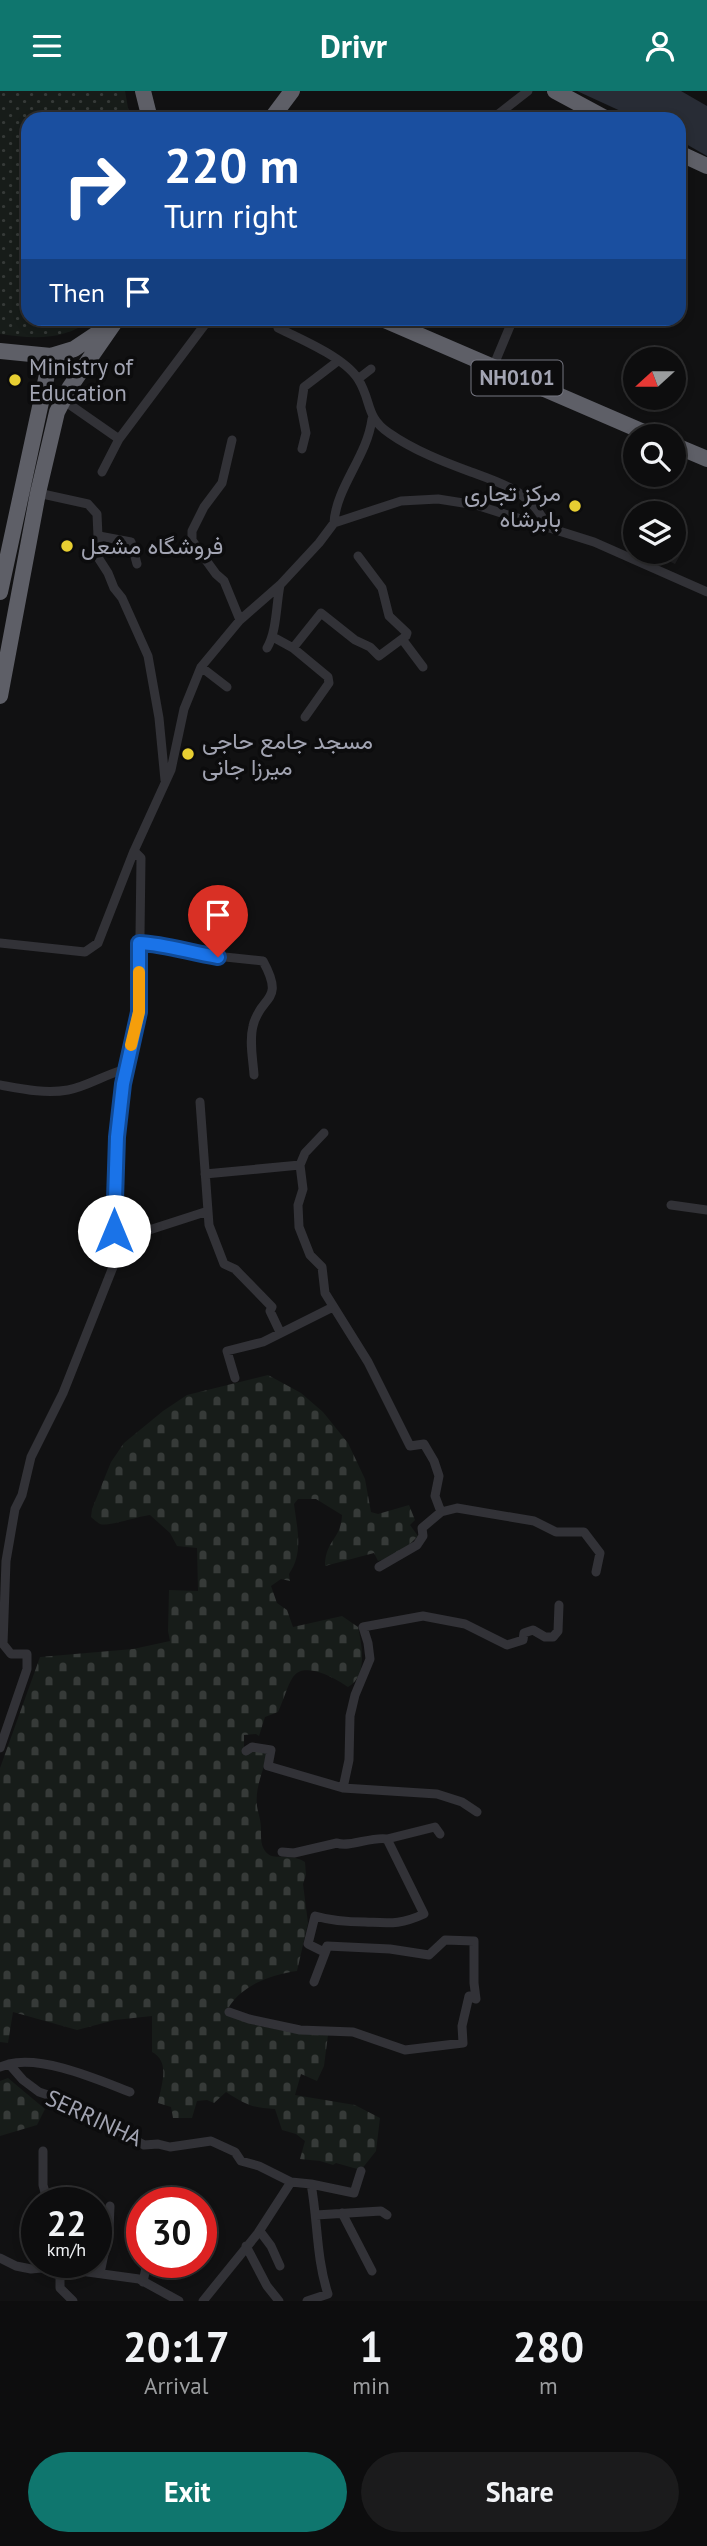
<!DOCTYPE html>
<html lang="en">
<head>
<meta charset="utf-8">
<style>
	body { margin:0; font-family:"PT Sans",Vazirmatn,sans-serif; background:#1b1b1c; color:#f1f3f6; height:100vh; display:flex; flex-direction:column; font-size:26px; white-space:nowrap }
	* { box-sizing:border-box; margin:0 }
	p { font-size:23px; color:#9a9c9e }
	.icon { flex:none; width:38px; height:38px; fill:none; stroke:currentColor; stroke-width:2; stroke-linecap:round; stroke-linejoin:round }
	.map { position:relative; height:2210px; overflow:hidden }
	.side { display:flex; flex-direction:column; background:#0d0d0e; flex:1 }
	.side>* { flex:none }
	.hud { position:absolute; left:21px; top:21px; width:665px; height:214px; border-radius:21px; box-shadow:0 4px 10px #0003,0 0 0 2px #2d2d2e; background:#1a4fa0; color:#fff; overflow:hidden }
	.needle { width:46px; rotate:249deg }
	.buttons { position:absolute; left:623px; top:256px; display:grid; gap:14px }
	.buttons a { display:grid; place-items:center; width:63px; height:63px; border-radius:50%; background:#0d0d0e; box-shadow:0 4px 10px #0003,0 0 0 2px #2d2d2e; font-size:35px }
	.speed { position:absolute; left:21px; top:2096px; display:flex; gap:14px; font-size:35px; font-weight:700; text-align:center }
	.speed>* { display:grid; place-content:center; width:91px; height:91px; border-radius:50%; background:#0d0d0e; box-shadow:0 4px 10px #0003,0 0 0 2px #2d2d2e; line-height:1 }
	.speed small { font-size:18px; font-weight:400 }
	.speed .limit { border:10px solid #d22; background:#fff; color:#111 }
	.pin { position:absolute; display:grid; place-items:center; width:60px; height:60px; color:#fff; margin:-72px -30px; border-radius:50% 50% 50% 0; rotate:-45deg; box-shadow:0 0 7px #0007 }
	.pin .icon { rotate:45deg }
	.me { position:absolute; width:77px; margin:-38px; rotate:0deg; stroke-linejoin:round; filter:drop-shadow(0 0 5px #0008) }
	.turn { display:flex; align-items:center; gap:24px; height:147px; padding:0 28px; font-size:32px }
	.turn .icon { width:91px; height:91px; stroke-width:2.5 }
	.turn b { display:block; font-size:49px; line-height:60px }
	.then { display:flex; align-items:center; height:66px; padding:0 28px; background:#0003; gap:14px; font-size:26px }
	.eta { display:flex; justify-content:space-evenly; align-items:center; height:119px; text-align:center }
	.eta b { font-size:42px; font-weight:800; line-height:49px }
	.cta { display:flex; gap:14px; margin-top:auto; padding:14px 28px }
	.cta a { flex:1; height:80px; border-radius:42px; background:#0f766e; color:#fff; font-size:28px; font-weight:800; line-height:80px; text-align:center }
	.cta a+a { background:#1b1b1c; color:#f1f3f6 }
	header { display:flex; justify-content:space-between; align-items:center; height:91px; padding:0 28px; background:#0f766e; color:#fff; font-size:32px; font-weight:800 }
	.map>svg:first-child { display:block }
	.built { fill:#1d1d1f }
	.grass { fill:url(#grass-dots) }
	.cemetery { fill:url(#cemetery-stones) }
	.water { fill:#282c35 }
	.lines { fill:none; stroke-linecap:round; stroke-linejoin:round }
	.street { stroke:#323237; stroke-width:9 }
	.highway { stroke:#5e5f67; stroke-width:16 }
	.route-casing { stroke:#114b97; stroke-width:18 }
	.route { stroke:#1a73e8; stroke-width:12 }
	.slow { stroke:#f59e0b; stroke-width:12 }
	.poi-dot { fill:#e8cf32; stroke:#0c0c0d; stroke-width:2.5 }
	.labels { text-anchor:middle; stroke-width:7; stroke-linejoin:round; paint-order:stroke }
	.shield { fill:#0c0c0d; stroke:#757680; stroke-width:2 }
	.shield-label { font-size:21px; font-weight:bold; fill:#a2a4b2 }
	.poi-label { font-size:23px; fill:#a2a4b2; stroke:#0c0c0d; text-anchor:start }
	.street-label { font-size:23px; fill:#a2a4b2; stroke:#0c0c0d }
</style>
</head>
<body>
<header><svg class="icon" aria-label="menu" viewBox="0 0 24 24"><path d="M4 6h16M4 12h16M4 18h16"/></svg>Drivr<svg class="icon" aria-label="person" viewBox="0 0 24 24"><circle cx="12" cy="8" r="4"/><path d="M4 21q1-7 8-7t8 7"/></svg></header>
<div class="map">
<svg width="707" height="2210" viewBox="0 0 707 2210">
	<defs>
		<pattern id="grass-dots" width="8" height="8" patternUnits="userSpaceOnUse" patternTransform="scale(1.75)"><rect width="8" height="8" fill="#171c19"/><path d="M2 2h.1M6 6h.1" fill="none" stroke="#363a38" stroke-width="1.8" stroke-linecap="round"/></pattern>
		<pattern id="cemetery-stones" width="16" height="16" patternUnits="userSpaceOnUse" patternTransform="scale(1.75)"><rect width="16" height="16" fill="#171c19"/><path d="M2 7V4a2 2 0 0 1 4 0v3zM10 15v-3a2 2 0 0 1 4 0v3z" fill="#363a38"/></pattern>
	</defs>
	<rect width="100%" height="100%" fill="#111112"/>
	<!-- built -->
	<path class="built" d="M674,454L683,459L675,473L656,464L658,460H674Z"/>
	<!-- grass -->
	<path class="grass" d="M0,0H125L130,28H28V228H92C64,250 34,248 0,243Z"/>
	<!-- cemetery -->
	<path class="cemetery" d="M268,1284L301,1302L323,1321L348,1352L365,1388L371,1421L378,1423L409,1414L415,1429L410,1434L418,1445C408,1456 393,1467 378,1470L374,1462L325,1475C325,1449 341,1449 342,1424L316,1408H298L294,1413C297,1438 304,1461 289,1483L290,1490L281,1488L271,1495L277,1512L287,1519L293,1536L342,1525L358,1536C362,1554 368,1585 348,1596C337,1588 304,1569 293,1586C287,1595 283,1611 278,1621L265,1626L259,1645L256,1643L244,1644V1658L266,1660L267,1666C262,1682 255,1698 257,1715C258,1722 261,1729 261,1737C261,1746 260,1757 268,1763C275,1769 291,1762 305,1771L306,1784L303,1793L308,1832L297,1880C269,1884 238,1895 225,1923C254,1936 297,1944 328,1944L324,1975L317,1990L301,1983L295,2004L355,2014L380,2027L376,2060L361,2079L336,2072L333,2074L320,2070L300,2068L305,2050L296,2043L282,2039L275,2018C253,2017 246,2014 226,2001L214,2012L207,2009L197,2010L192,2027H173L171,2016L158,2012C161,1994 171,1971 152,1961V1925L115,1929L77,1939L13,1921L8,1952L0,1951V1677L40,1566L133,1558L170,1550L168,1540L169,1499L198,1500L197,1457L177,1455L170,1442L150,1424C140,1425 107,1436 100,1433C98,1432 93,1428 91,1426L92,1418L111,1371L124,1352L163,1320L187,1304Z
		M8,1987L45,2018L37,2034L0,2045V1990Z"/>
	<!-- water -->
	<path class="water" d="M577,0H681L707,15V65L679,49V28H638Z"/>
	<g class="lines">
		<!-- street -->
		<path class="street" d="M492,28L528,0
			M278,237C301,248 345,267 358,288C372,310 365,326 389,342C413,359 444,371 471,381C504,393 531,401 547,435
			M493,276L513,228
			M358,288L371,278
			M63,309L119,348
			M232,349L222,392L204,416L192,440V449L200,461L216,483L224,490L240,529
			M302,358L306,342L301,316L304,296L338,270
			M102,381L119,348L209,228
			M38,402L88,413L97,423L99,468L108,482L114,497L122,507L148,565L159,627L165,689
			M334,432C336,396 367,366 372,328
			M99,445L131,451L137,473
			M273,546L293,557L328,586L329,592L305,626
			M402,548L423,576
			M267,557C277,540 276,514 280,494
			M293,557L321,522L355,549L370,556L379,565L406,545L407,542L389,525L382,497L358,465
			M201,576L227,596
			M0,852L85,861L98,852L134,760L171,679L184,618L201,576L240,529L280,494L319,452L334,432L401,410L438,408L476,414L594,451L707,501
			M139,852H156L187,862L263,870C286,912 260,904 253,935C249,951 253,968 254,984
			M0,994C22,998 45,1003 68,999C86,996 106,983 126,978
			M200,1011L209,1134L224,1173L235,1178L272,1216L270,1220L280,1241
			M324,1042L305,1062L300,1074L303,1098L298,1114L299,1136L310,1164L322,1176L325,1202L368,1271L410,1355L424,1353L434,1370L439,1385L435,1405L441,1421
			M205,1083L300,1074
			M671,1114L707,1119
			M114,1140L143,1141L208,1120
			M235,1287L227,1260L263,1251L333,1216
			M379,1476L417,1454L423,1445L422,1437L441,1421L457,1417L534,1430L556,1441H584L600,1462L596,1481
			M0,1657L27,1578V1563H11L3,1553L6,1470L15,1418L22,1404L31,1366L63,1302L113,1176L117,1047L126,978L139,921L141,767L134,760
			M246,1660L252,1656L271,1659L268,1675L343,1697L437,1703L462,1711L477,1721
			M343,1697L349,1669L350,1625L355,1604L370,1568L368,1552L363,1536L423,1525L465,1533L507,1554L523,1549L524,1542L533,1539L545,1546H553L558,1540L559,1514
			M282,1761L294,1762L337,1752C349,1757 372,1745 387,1748L435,1736L440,1743
			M314,1891L327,1857
			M229,1921L249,1928L300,1939L353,1941L405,1959L463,1952L462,1935L469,1905L476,1908L474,1892V1850L445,1849L429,1864L390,1858L327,1855L324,1861L308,1853L315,1825C332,1830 347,1831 365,1831C390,1832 400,1834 424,1823L387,1748
			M9,1973C44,1965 96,1988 130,2001
			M0,1976L9,1973L23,1989L39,2001L60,2008L144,2054L158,2053L170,2056L211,2050L235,2061L241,2070L259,2075L291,2091L258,2142L203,2210
			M43,2060V2094L48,2112
			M291,2091L311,2093C318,2130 316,2167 328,2203L307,2210
			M311,2093L354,2102L361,2080
			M155,2112L156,2105
			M342,2122L372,2180
			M316,2124L381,2120L387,2124
			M258,2142L262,2143L271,2155L280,2175
			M246,2155L267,2195L279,2210
			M0,2167L16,2175L31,2178L51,2176L139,2188L179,2210
			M60,2179V2197L73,2210
			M100,2182L109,2139L110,2115
			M143,2191L147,2172"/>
		<!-- highway -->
		<path class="highway" d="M143,0L150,28
			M555,0L607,28
			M271,28L292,0
			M679,62L707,75
			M382,228L653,345
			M0,260L51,265L74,258L107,236
			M674,354L707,368
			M0,501L51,265
			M0,605L38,402L57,321L70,296L117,228"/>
	</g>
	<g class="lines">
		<defs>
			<path id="route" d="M114,1140L117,1046L123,993L139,921V852C166,853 191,862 218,866"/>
		</defs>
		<!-- route casing -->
		<use href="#route" class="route-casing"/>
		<!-- route -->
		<use href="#route" class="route"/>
		<!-- slow -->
		<path class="slow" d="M131,954L139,921V881"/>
	</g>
	<!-- markers -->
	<g class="poi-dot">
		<circle cx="15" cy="289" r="7"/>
		<circle cx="575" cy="415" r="7"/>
		<circle cx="67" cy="455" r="7"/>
		<circle cx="188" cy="663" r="7"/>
	</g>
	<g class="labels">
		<!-- shield labels -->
		<rect class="shield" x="471.5" y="269.5" width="91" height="35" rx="5"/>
		<g class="shield-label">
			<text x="517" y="294">NH0101</text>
		</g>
		<!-- poi labels -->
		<g class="poi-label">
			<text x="29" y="284">Ministry of<tspan x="29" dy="26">Education</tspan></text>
			<text x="561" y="410" text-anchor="end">مرکز تجاری<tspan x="561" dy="26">بابرشاه</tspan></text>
			<text x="81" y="463">فروشگاه مشعل</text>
			<text x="202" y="658">مسجد جامع حاجی<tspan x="202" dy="26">میرزا جانی</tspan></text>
		</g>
		<!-- street labels -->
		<g class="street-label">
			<text transform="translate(94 2027) rotate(25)" y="8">SERRINHA</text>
		</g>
	</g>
</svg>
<div class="buttons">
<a><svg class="needle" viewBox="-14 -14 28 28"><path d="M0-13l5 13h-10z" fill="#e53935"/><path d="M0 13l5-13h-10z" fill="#9a9c9e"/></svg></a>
<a><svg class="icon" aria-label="search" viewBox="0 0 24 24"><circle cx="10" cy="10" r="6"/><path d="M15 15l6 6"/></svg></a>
<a><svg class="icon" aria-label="layers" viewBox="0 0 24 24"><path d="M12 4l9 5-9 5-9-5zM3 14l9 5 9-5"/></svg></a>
</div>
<div class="speed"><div>22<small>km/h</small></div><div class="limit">30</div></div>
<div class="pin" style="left:218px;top:866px;background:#d93025"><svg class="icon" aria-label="arrive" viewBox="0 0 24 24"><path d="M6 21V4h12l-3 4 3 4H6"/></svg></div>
<svg class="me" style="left:114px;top:1140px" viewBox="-20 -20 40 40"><circle r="19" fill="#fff"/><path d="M0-13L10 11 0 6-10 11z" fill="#1a73e8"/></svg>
<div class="hud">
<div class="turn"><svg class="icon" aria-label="right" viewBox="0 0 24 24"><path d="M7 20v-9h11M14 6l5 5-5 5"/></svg><div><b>220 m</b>Turn right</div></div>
<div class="then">Then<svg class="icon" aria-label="arrive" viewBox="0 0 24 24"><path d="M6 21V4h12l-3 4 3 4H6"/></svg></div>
</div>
</div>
<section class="side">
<div class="eta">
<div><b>20:17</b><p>Arrival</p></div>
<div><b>1</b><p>min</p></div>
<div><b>280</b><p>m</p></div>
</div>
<div class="cta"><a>Exit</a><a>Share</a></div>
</section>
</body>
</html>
